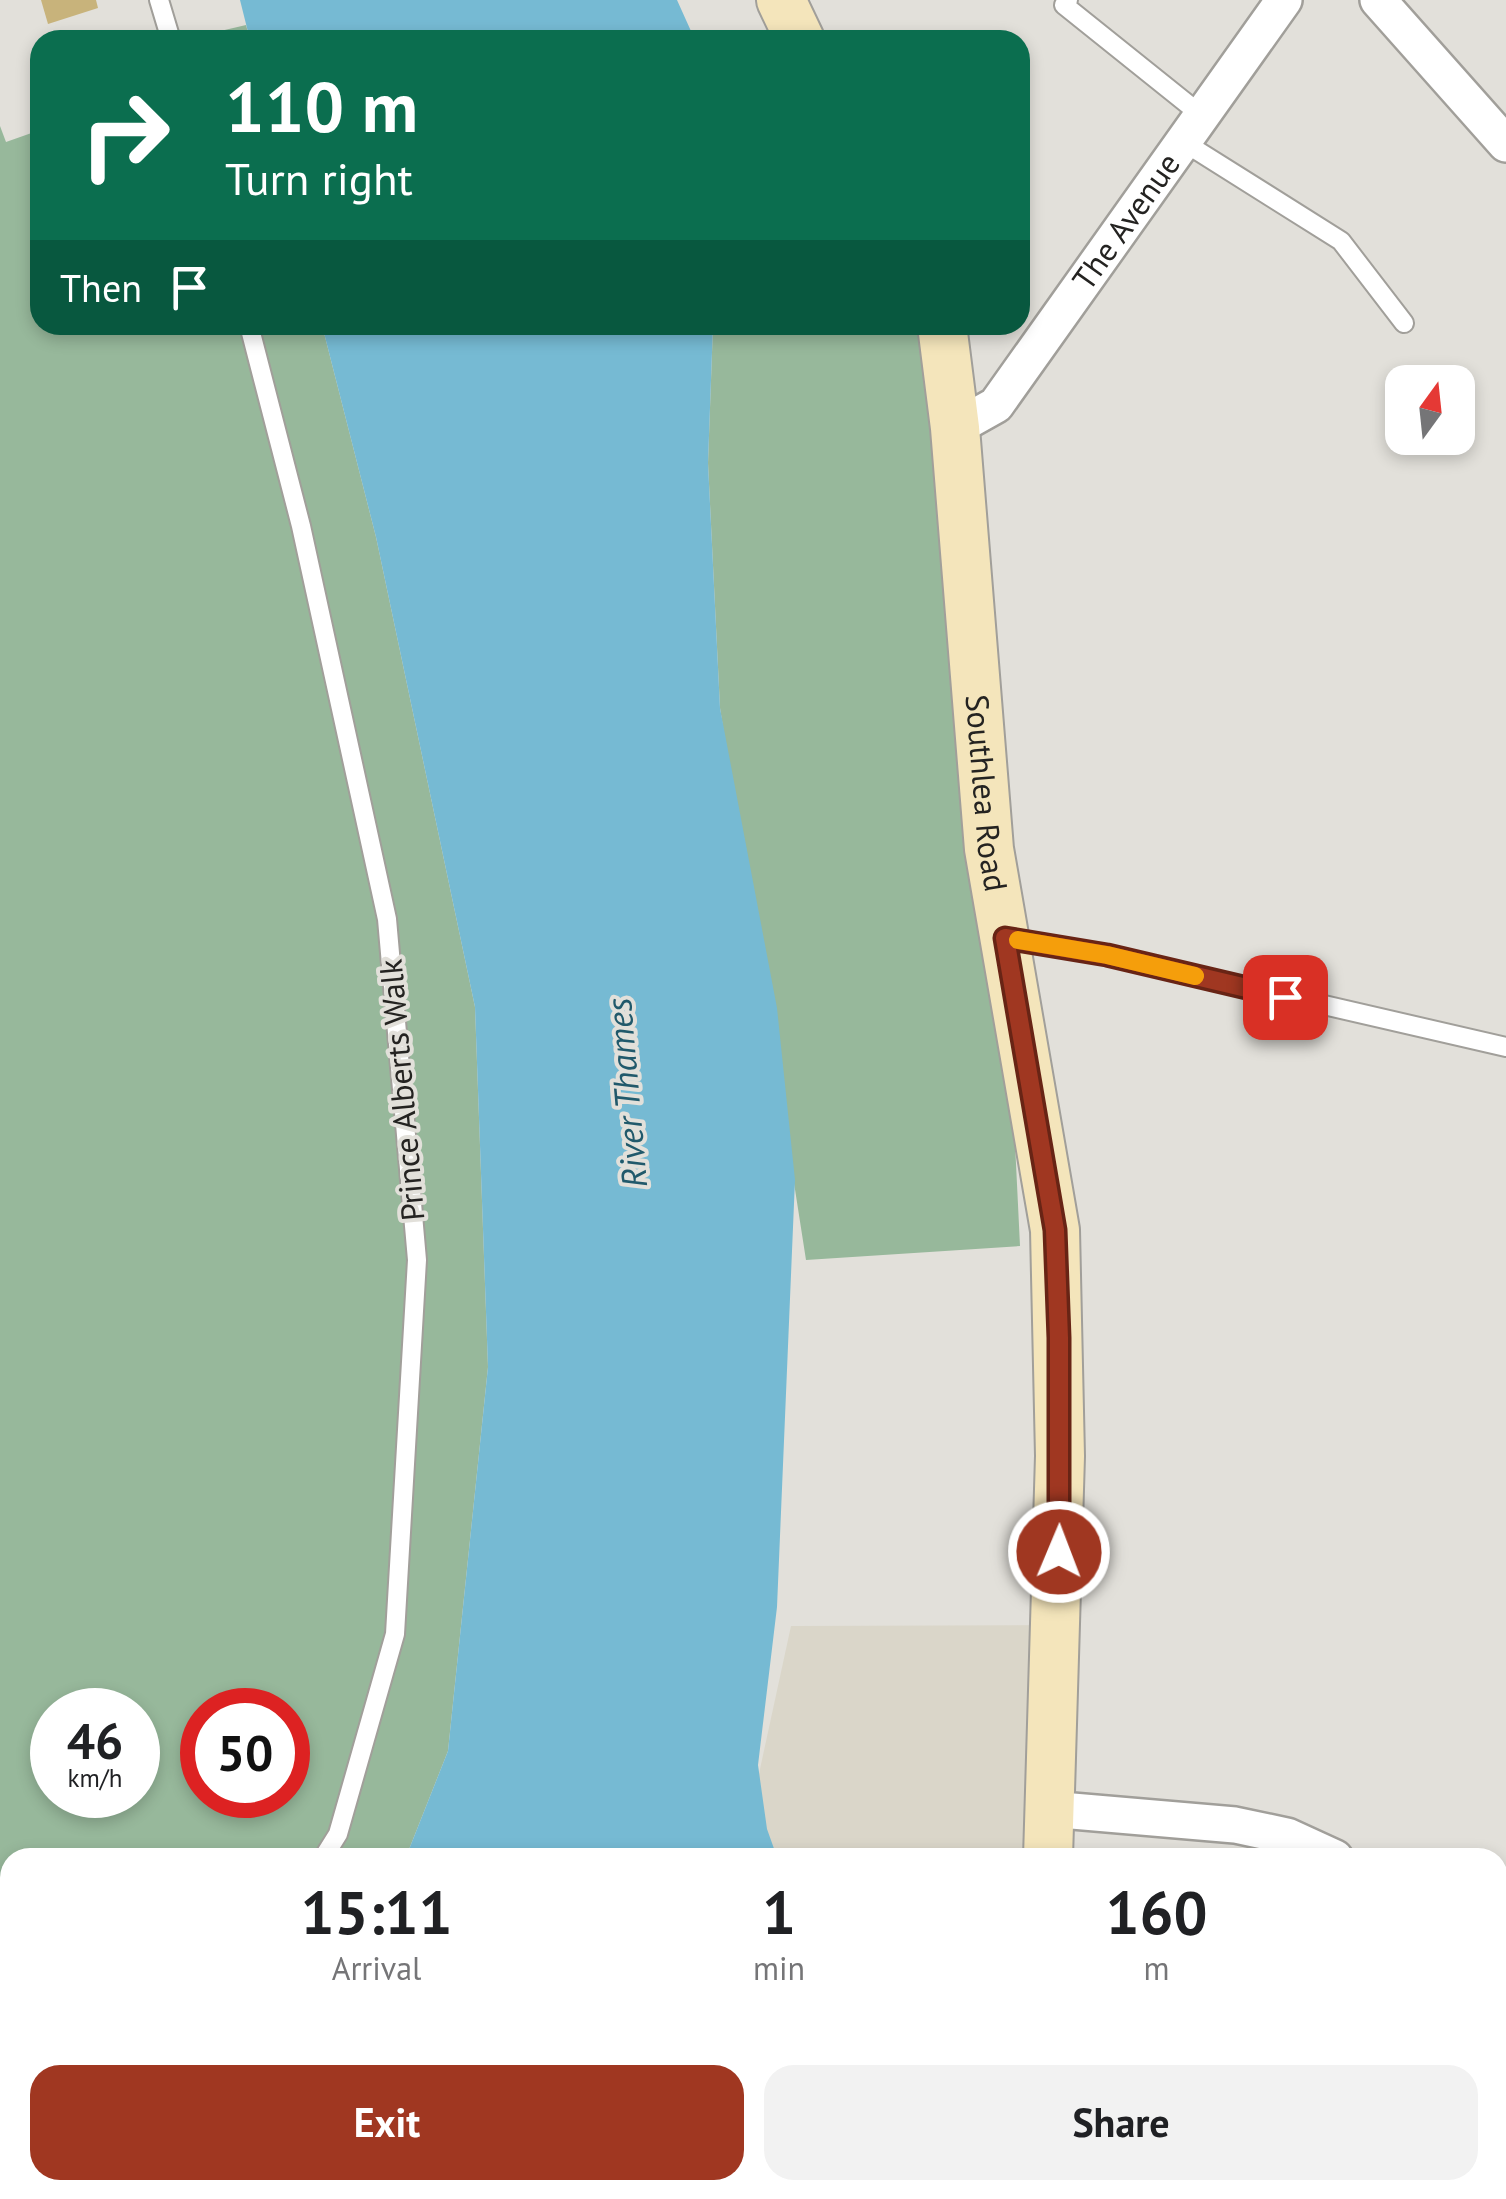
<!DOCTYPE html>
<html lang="en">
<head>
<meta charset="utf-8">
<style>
	body { margin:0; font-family:"PT Sans",sans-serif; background:#f2f2f2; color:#202124; height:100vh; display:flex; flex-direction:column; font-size:38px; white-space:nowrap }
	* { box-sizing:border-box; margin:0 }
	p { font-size:32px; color:#757577 }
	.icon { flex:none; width:55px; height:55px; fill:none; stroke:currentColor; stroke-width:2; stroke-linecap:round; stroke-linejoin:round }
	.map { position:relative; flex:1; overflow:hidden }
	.drawer { position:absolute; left:0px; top:1848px; width:1508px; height:352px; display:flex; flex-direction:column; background:#fff; border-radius:30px 30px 0 0; box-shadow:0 5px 15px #0003 }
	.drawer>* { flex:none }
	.hud { position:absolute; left:30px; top:30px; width:1000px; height:305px; border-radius:30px; box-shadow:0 5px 15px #0003; background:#0b6e4f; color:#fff; overflow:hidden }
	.needle { width:65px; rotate:15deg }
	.controls { position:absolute; left:1385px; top:365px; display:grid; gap:20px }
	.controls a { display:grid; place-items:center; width:90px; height:90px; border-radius:20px; background:#fff; box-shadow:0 5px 15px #0003; font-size:50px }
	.speed { position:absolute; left:30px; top:1688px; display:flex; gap:20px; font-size:50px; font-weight:700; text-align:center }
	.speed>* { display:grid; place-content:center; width:130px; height:130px; border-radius:50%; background:#fff; box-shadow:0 5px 15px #0003; line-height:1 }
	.speed small { font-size:25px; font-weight:400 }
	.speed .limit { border:15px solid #d22; background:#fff; color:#111 }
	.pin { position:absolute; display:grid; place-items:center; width:85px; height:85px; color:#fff; margin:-42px; border-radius:20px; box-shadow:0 5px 15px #0006 }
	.me { position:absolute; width:110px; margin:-55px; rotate:1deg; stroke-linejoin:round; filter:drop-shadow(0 0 8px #0008) }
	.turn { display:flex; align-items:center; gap:35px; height:210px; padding:0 30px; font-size:45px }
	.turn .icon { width:130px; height:130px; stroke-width:2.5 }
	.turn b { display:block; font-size:70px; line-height:85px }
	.then { display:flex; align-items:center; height:95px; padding:0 30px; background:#0003; gap:20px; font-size:38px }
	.eta { display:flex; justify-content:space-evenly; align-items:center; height:170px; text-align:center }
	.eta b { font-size:60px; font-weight:700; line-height:70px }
	.cta { display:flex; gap:20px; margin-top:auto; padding:20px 30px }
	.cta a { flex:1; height:115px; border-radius:30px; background:#a03721; color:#fff; font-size:40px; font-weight:700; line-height:115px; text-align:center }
	.cta a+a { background:#f2f2f2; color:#202124 }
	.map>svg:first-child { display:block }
	.built { fill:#dad6c9 }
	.green { fill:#97b89b; fill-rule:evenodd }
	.water { fill:#76bad3 }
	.building { fill:#c8b37b }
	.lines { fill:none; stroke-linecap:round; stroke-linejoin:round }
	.service-casing { stroke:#a19f9a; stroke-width:22 }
	.minor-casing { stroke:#a19f9a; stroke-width:40 }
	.secondary-casing { stroke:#a19f9a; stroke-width:52 }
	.service { stroke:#fff; stroke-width:18 }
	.minor { stroke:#fff; stroke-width:35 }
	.secondary { stroke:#f4e5bb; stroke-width:48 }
	.route-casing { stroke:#682415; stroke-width:25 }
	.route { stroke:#a03721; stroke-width:18 }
	.slow { stroke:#f59e0b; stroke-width:18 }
	.labels { text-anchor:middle; stroke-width:8; stroke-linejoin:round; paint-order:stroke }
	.street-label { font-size:32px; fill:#242321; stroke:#e2e0da }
	.water-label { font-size:35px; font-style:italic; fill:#21596b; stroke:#e2e0da }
</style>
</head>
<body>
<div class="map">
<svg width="1506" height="2199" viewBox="0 0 1506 2199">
	<rect width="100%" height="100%" fill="#e2e0da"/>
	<!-- built -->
	<path class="built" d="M1056,1625L1051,1857L733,1858L752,1806L791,1626Z
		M666,2190H1001L999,2199H677Z
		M1075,2190H1188L1197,2199H1076Z"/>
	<!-- green -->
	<path class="green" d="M246,25L250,40H182Z
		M0,126L6,142L40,130V325H322L376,537L475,1007L488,1367L448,1751L406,1857L10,1858V2190H179L170,2199H0ZM52,1710H138V1795H52ZM202,1710H288V1795H202Z
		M713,325H942L1005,938L1020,1246L806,1260L720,708L708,463Z"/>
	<!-- water -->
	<path class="water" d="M240,0H677L695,40H250Z
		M322,325H713L708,463L720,708L777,1008L795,1180L777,1607L758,1765L767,1829L777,1857H406L448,1751L488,1367L475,1007L376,537Z
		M179,2190H529L522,2199H170Z"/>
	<!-- building -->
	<path class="building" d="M41,0H96L98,8L48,24Z"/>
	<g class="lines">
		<defs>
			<path id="service" d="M159,0L171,40
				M1068,0L1064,5L1200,114
				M1182,141L1341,241L1404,323
				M249,325L301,526L387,919L417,1260L395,1634L338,1834L323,1858
				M1005,938L1107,955L1506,1047
				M1154,2190L1159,2199
				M99,2199L105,2190"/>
			<g id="minor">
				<path d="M1378,0L1506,144"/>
				<path id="s1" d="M955,428L996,405L1284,0"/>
				<path d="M1049,1809L1235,1825L1287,1836L1335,1858"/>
				<path d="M1498,1936L1506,1940"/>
				<path d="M1498,2187L1506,2174"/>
			</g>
			<g id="secondary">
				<path d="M781,0L800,40"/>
				<path id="s2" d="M942,325L955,428L989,849L1055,1230L1060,1456L1048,1858"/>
				<path d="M1044,2199V2190"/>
			</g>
		</defs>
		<!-- service casing -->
		<use href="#service" class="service-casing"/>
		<!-- minor casing -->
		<use href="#minor" class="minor-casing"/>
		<!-- secondary casing -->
		<use href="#secondary" class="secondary-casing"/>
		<!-- service -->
		<use href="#service" class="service"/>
		<!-- minor -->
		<use href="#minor" class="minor"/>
		<!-- secondary -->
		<use href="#secondary" class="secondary"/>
	</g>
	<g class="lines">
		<defs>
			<path id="route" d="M1059,1552V1338L1055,1230L1005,938L1107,955L1285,997"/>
		</defs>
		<!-- route casing -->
		<use href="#route" class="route-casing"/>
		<!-- route -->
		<use href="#route" class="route"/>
		<!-- slow -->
		<path class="slow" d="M1018,940L1107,955L1195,976"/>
	</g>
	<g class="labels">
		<!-- street labels -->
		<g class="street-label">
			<text dy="11" stroke="none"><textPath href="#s1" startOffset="272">The Avenue</textPath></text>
			<text dy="11" stroke="none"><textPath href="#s2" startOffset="470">Southlea Road</textPath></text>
			<text transform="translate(402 1090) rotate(-95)" y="11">Prince Alberts Walk</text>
		</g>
		<!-- water labels -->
		<g class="water-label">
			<text transform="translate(627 1093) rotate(-95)" y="12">River Thames</text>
		</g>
	</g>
</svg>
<div class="controls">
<a><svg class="needle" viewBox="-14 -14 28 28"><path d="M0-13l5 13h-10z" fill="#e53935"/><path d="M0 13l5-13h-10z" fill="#757577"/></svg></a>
</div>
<div class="speed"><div>46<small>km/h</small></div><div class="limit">50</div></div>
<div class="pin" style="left:1285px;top:997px;background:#d93025"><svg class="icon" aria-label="arrive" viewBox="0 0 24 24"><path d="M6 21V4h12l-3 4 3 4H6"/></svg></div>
<svg class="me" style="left:1059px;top:1552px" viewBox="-20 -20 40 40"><circle r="17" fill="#a03721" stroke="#fff" stroke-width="3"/><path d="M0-11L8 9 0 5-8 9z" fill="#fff"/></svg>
<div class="hud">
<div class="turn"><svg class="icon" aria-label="right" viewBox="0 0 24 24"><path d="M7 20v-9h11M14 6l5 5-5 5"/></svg><div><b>110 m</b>Turn right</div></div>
<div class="then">Then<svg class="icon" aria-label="arrive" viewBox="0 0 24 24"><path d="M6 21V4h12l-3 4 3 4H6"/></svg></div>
</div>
<section class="drawer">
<div class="eta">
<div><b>15:11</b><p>Arrival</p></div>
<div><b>1</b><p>min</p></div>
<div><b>160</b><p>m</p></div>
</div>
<div class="cta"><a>Exit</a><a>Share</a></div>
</section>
</div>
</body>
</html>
